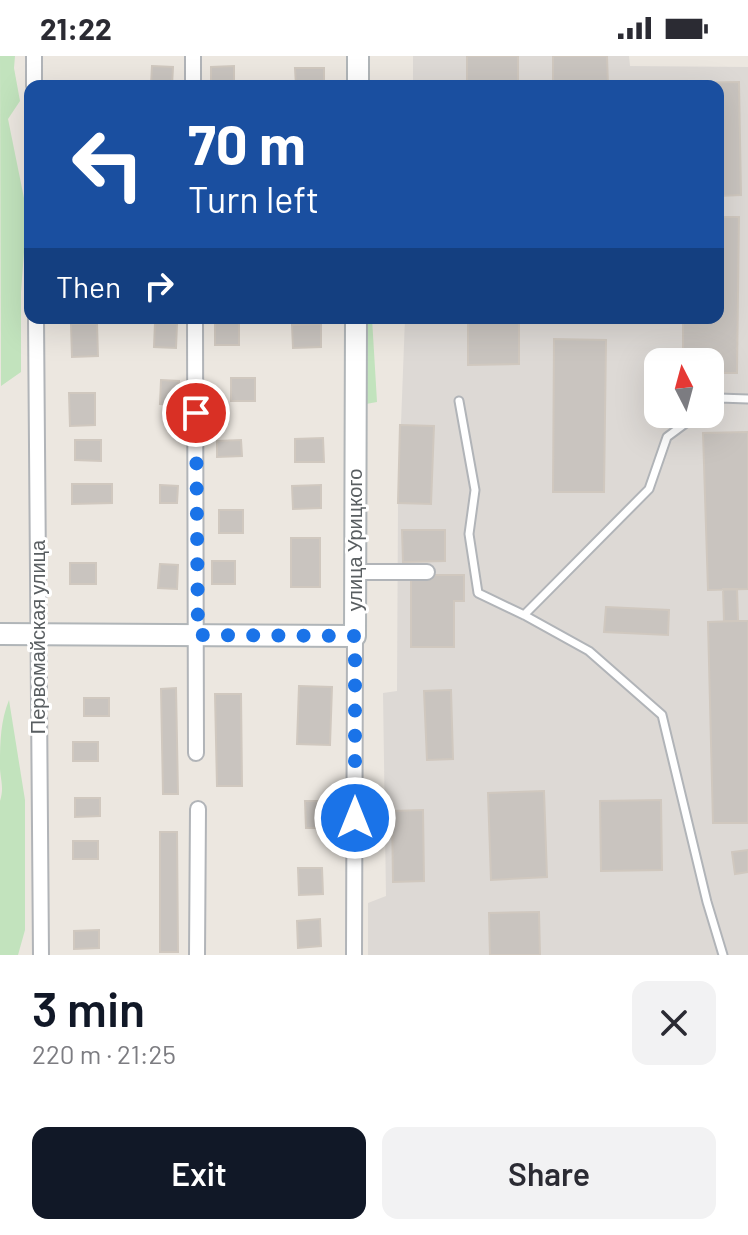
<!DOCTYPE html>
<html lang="en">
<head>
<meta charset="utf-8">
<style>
	body { margin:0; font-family:Barlow,sans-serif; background:#f2f2f3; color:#2b2b33; height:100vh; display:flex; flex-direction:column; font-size:30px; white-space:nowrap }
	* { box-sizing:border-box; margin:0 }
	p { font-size:26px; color:#7c7c81 }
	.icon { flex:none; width:44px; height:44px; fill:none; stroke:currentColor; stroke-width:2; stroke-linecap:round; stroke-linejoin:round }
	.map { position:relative; height:899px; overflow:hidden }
	.panel { display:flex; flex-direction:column; background:#fff; flex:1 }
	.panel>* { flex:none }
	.guide { position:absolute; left:24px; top:24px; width:700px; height:244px; border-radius:16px; box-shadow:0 8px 32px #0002; background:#1a4fa0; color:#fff; overflow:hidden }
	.needle { width:52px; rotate:354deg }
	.fabs { position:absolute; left:644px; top:292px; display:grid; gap:16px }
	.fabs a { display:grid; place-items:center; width:80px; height:80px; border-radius:16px; background:#fff; box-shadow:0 8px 32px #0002; font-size:40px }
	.pin { position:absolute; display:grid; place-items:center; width:68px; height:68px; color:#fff; margin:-34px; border:4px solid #fff; border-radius:50%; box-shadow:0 2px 8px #0007 }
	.me { position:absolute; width:88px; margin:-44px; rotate:0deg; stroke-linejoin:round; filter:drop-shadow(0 0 6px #0008) }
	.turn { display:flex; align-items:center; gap:28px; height:168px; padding:0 32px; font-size:36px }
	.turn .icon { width:104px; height:104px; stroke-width:2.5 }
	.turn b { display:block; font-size:56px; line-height:68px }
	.then { display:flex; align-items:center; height:76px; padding:0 32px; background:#0003; gap:16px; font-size:30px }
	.round { display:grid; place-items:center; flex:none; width:84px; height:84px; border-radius:16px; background:#f2f2f3 }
	.headline { display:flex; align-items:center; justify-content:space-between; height:136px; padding:0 32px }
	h1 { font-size:48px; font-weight:600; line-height:60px; color:#111827 }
	.cta { display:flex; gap:16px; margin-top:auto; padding:16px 32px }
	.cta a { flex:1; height:92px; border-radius:16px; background:#111827; color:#fff; font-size:32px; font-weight:600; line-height:92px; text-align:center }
	.cta a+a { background:#f2f2f3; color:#2b2b33 }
	.status { display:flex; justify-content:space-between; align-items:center; height:56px; padding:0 40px; background:#fff; direction:ltr }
	.status svg { height:22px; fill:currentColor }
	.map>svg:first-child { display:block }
	.industrial { fill:#ddd9d5; fill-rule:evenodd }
	.green { fill:#c2e3bd }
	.building { fill:#c9c4bf; stroke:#d0c8bf; stroke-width:2 }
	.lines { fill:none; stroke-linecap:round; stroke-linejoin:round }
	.lane-casing { stroke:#b1b4b8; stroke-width:11 }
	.street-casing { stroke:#b1b4b8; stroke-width:18 }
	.secondary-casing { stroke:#b0b5b8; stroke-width:24 }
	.lane { stroke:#fff; stroke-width:7 }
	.street { stroke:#fff; stroke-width:14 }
	.secondary { stroke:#fff; stroke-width:20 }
	.route { stroke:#1a73e8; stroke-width:14; stroke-dasharray:0 25.2 }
	.labels { text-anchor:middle; stroke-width:6; stroke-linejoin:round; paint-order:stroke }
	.street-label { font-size:20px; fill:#595e61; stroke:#fff }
</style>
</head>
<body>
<div class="status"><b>21:22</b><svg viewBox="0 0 49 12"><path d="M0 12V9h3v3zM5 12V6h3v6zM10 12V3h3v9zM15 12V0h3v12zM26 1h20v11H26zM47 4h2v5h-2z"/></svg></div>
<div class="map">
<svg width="748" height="899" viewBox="0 0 748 899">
	<rect width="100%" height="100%" fill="#ece7e0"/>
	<!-- industrial -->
	<path class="industrial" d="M413,0H629L630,10L748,11V899H368V847L386,840L383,637L397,635L398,447L405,262H718V30H413ZM658,306H710V358H658Z"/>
	<!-- green -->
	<path class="green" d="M0,0H15L14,12L20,45L8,63L27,157L21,236V316L1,330Z
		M367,262H372L377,346L366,348Z
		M9,644L25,744V874L18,899H0V745C4,732 1,726 0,713C0,689 0,666 9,644Z"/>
	<!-- building -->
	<path class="building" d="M467,0H518V30H467Z
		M553,0H607L608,30H553Z
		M152,10L173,11L172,30L151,29Z
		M234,10V26H211V11Z
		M295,12H324V30H296Z
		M739,26L741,139L718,140V30H685V27Z
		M718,161H739L737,317H710V306H683V262H718Z
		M468,262H519V308L468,309Z
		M215,266H239V289H215Z
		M155,267L177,268L176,292L154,291Z
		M71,268H97L98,300L72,301Z
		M321,268V291L293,292L292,269Z
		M554,283L606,284L604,436H553Z
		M231,322H255V345H231Z
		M161,324L179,325L178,349L160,348Z
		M69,337H95V369L70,370Z
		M400,369L434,370L431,448L398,447Z
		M748,376V533L708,534L703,377Z
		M323,382L324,406H295V383Z
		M75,384H101V405L75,404Z
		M241,384L242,400L217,401V385Z
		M72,428H112V447L72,448Z
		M160,429L178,430L177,447H160Z
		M321,429V452L293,453L292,430Z
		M219,454H243V477H219Z
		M402,474H445V505L403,506Z
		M291,482H320V531H291Z
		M212,505H235V528H212Z
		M70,507H96V528H70Z
		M160,508L178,509L177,533L158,532Z
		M411,519H464V545H454V591H411Z
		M723,533H737L738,565H724Z
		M606,551L669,554L668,579L604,576Z
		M738,565H748V767H713L708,566Z
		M299,630L332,631L330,689L297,688Z
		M176,632L178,738H163L161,633Z
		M451,634L453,703L427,704L424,635Z
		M215,638H241L242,730H217Z
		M84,642H109V660H84Z
		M73,686H98V705H73Z
		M544,735L547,821L491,824L488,737Z
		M75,742H100V760L75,761Z
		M661,744L662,814L601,815L600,745Z
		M305,745H330V772H306Z
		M423,754L424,825L393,826L392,755Z
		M160,776H177L178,896H160Z
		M73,785H98V803H73Z
		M748,794V816L735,818L732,796Z
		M298,812H322L323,838L299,839Z
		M539,856L540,899H490L489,857Z
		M320,863L321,890L298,892L297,865Z
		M99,874V892L74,893V875Z"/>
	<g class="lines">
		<defs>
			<path id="lane" d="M459,345L475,434L469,478L478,537L524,559L589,595L662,659L707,846L723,899
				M710,349L719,342L748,343
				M524,559L649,433L667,381L698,358"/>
			<path id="street" d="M34,0V30
				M193,0V30
				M36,262L41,899
				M195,262L196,697
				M355,516H427
				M197,899L198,753
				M354,899L355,580"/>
			<path id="secondary" d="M358,30V0
				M0,578L355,580L356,262"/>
		</defs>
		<!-- lane casing -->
		<use href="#lane" class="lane-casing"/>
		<!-- street casing -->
		<use href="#street" class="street-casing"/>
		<!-- secondary casing -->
		<use href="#secondary" class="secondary-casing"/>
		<!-- lane -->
		<use href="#lane" class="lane"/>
		<!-- street -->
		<use href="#street" class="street"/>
		<!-- secondary -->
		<use href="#secondary" class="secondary"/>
	</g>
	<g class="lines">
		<!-- route -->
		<path class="route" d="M196,357L198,579L355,580V762"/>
	</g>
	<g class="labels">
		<!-- street labels -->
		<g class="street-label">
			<text transform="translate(355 484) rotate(-90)" y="7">улица Урицкого</text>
			<text transform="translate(38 581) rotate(-90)" y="7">Первомайская улица</text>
		</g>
	</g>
</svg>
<div class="fabs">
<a><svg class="needle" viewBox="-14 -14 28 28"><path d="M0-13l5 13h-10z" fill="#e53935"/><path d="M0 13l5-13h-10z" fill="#7c7c81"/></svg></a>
</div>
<div class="pin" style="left:196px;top:357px;background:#d93025"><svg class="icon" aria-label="arrive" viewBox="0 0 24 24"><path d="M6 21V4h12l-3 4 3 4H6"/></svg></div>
<svg class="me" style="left:355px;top:762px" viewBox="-20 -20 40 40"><circle r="17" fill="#1a73e8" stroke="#fff" stroke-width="3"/><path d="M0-11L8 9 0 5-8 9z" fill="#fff"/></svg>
<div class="guide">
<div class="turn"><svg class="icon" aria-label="left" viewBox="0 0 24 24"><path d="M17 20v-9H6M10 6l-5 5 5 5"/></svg><div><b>70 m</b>Turn left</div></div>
<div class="then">Then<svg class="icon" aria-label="right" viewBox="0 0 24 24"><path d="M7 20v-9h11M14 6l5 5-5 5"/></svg></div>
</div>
</div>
<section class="panel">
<div class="headline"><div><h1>3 min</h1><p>220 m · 21:25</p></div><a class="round"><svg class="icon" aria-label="close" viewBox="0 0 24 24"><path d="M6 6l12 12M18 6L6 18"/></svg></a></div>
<div class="cta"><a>Exit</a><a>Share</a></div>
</section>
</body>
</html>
